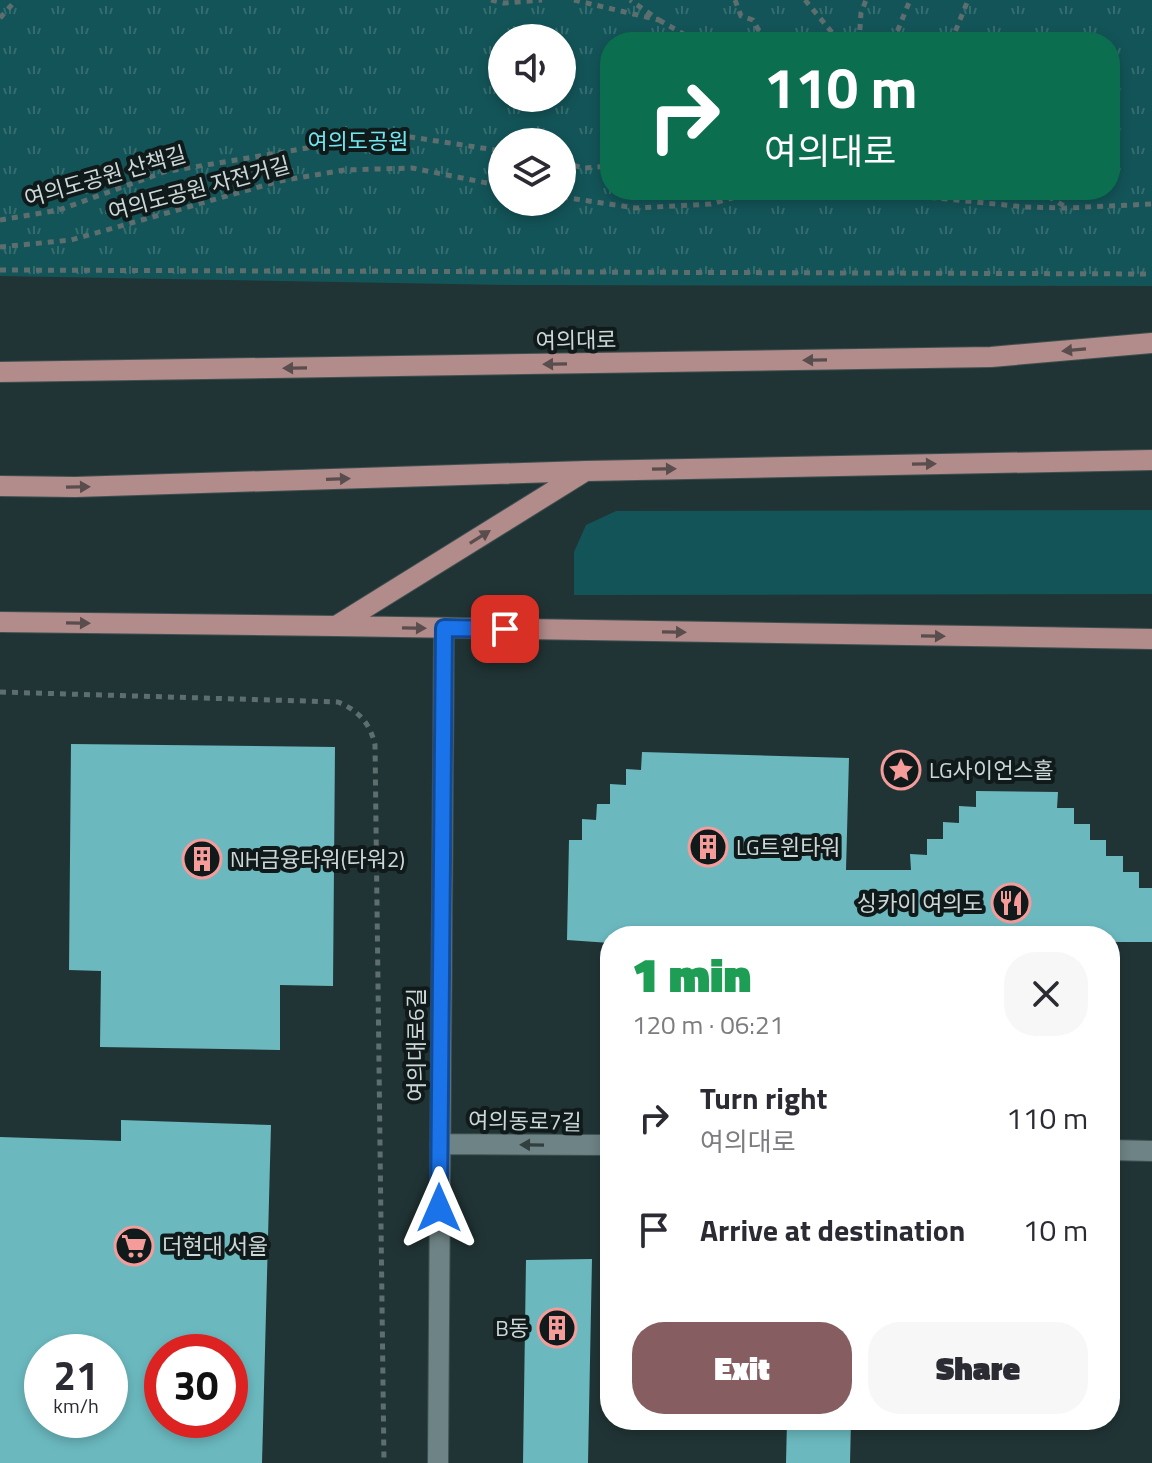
<!DOCTYPE html>
<html lang="en">
<head>
<meta charset="utf-8">
<style>
	body { margin:0; font-family:"Titillium Web","Noto Sans KR",sans-serif; background:#f7f7f7; color:#2b2b33; height:100vh; display:flex; flex-direction:column; font-size:30px; white-space:nowrap }
	* { box-sizing:border-box; margin:0 }
	p { font-size:26px; color:#7c7c81 }
	.icon { flex:none; width:44px; height:44px; fill:none; stroke:currentColor; stroke-width:2; stroke-linecap:round; stroke-linejoin:round }
	.map { position:relative; flex:1; overflow:hidden }
	.side { position:absolute; left:600px; top:926px; width:520px; height:504px; display:flex; flex-direction:column; background:#fff; border-radius:32px; box-shadow:0 4px 12px #0003 }
	.side>* { flex:none }
	.guide { position:absolute; left:600px; top:32px; width:520px; height:168px; border-radius:32px; box-shadow:0 4px 12px #0003; background:#0b6e4f; color:#fff; overflow:hidden }
	.tools { position:absolute; left:488px; top:24px; display:grid; gap:16px }
	.tools a { display:grid; place-items:center; width:88px; height:88px; border-radius:50%; background:#fff; box-shadow:0 4px 12px #0003; font-size:40px }
	.speed { position:absolute; left:24px; top:1334px; display:flex; gap:16px; font-size:40px; font-weight:700; text-align:center }
	.speed>* { display:grid; place-content:center; width:104px; height:104px; border-radius:50%; background:#fff; box-shadow:0 4px 12px #0003; line-height:1 }
	.speed small { font-size:20px; font-weight:400 }
	.speed .limit { border:12px solid #d22; background:#fff; color:#111 }
	.pin { position:absolute; display:grid; place-items:center; width:68px; height:68px; color:#fff; margin:-34px; border-radius:16px; box-shadow:0 4px 12px #0006 }
	.me { position:absolute; width:88px; margin:-44px; rotate:0deg; stroke-linejoin:round; filter:drop-shadow(0 0 6px #0008) }
	.turn { display:flex; align-items:center; gap:28px; height:168px; padding:0 32px; font-size:36px }
	.turn .icon { width:104px; height:104px; stroke-width:2.5 }
	.turn b { display:block; font-size:56px; line-height:68px }
	.round { display:grid; place-items:center; flex:none; width:84px; height:84px; border-radius:32px; background:#f7f7f7 }
	.summary { display:flex; align-items:center; justify-content:space-between; height:136px; padding:0 32px }
	h1 { font-size:48px; font-weight:800; line-height:60px; color:#1e9e55 }
	.action { display:flex; gap:16px; margin-top:auto; padding:16px 32px }
	.action a { flex:1; height:92px; border-radius:32px; background:#865d61; color:#fff; font-size:32px; font-weight:800; line-height:92px; text-align:center }
	.action a+a { background:#f7f7f7; color:#2b2b33 }
	ul { padding:0; list-style:none }
	li { display:flex; align-items:center; gap:24px; height:112px; padding:0 32px }
	li div { flex:1 }
	li b { display:block; font-size:30px }
	li em { font-style:normal }
	.map>svg:first-child { display:block }
	.green { fill:#135458 }
	.park { fill:url(#park-tufts); fill-rule:evenodd }
	.building { fill:#6bb9bf; fill-rule:evenodd }
	.lines { fill:none; stroke-linecap:round; stroke-linejoin:round }
	.minor-casing { stroke:#405051; stroke-width:22 }
	.major-casing { stroke:#405051; stroke-width:22 }
	.path { stroke:#5e6e6f; stroke-width:5; stroke-dasharray:6 6; stroke-linecap:butt }
	.minor { stroke:#6e8385; stroke-width:20 }
	.major { stroke:#b28b8b; stroke-width:20 }
	.oneway { fill:#594d4d }
	.oneway2 { fill:#323f3f }
	.route-casing { stroke:#114b97; stroke-width:20 }
	.route { stroke:#1a73e8; stroke-width:14 }
	.labels { text-anchor:middle; stroke-width:8; stroke-linejoin:round; paint-order:stroke }
	.park-label { font-size:22px; fill:#6fe6ef; stroke:#111a1a }
	.street-label { font-size:22px; fill:#ccd8d8; stroke:#111a1a }
	.poi-label { font-size:22px; fill:#ccd8d8; stroke:#111a1a; text-anchor:start }
</style>
</head>
<body>
<div class="map">
<svg width="1152" height="1463" viewBox="0 0 1152 1463">
	<defs>
		<pattern id="park-tufts" width="24" height="20" patternUnits="userSpaceOnUse" patternTransform="scale(2)"><rect width="24" height="20" fill="#135458"/><path d="M3 7l-1-3M5 7V3M7 7l1-3M15 17l-1-3M17 17v-4M19 17l1-3" fill="none" stroke="#346c6f"/></pattern>
	</defs>
	<rect width="100%" height="100%" fill="#213435"/>
	<!-- green -->
	<path class="green" d="M1152,510V594L574,595V552L586,525L616,511Z"/>
	<!-- park -->
	<path class="park" d="M0,0H1152V286L516,285L0,276ZM502,38H562V98H502ZM610,42H1110V190H610ZM502,142H562V202H502Z"/>
	<!-- building -->
	<path class="building" d="M71,744L335,747L333,986L280,985V1050L100,1047L101,971L69,970Z
		M642,752L849,758L846,870H911L910,854L927,855V839H943V822L959,823V806L976,807V791L1058,792L1057,808H1074V824H1090V840H1106V856H1123V872H1139V888H1152V942H1110V936H610V943L567,940L569,840H582V819L596,820L597,804H610V784L626,785V769L641,770Z
		M121,1120L271,1125L262,1463H0V1137L121,1141ZM42,1352H110V1420H42ZM162,1352H230V1420H162Z
		M592,1259L588,1463H523L526,1260Z
		M787,1420H851L850,1463H786Z"/>
	<g class="lines">
		<defs>
			<path id="minor" d="M440,1144L610,1145
				M1110,1150L1152,1151
				M438,1463L444,628"/>
			<path id="major" d="M0,372L991,357L1152,343
				M0,486L75,487L586,471L1152,460
				M0,622L336,626L584,472
				M336,626L1152,639"/>
		</defs>
		<!-- minor casing -->
		<use href="#minor" class="minor-casing"/>
		<!-- major casing -->
		<use href="#major" class="major-casing"/>
		<!-- path -->
		<path class="path" d="M491,0L504,3L542,0
			M574,0L659,20L630,0
			M735,0L741,16L753,20L765,42
			M805,0L840,42
			M0,18L16,0
			M659,20L697,42
			M859,42L861,13L866,0
			M893,42L910,0
			M951,42L968,0
			M562,163L585,168L610,166
			M858,190L1025,207L1066,208L1152,204
			M1038,190L1064,206
			M562,197L636,208L711,204L760,190
			M0,220L59,210L164,172L391,134L502,151
			M0,247L71,240L280,181L345,170L412,168L502,186
			M0,270L1152,274
			M0,692L338,702C359,711 370,723 375,745L384,1463"/>
		<!-- minor -->
		<use href="#minor" class="minor"/>
		<!-- major -->
		<use href="#major" class="major"/>
	</g>
	<!-- one-way arrows -->
	<defs><path id="oneway-solid" d="M-6-.8H1V-3.2L6.5 0L1 3.2V.8H-6Z" transform="scale(2)"/></defs>
	<g class="oneway">
		<use href="#oneway-solid" transform="translate(1074 350) rotate(175)"/>
		<use href="#oneway-solid" transform="translate(815 360) rotate(179)"/>
		<use href="#oneway-solid" transform="translate(555 364) rotate(179)"/>
		<use href="#oneway-solid" transform="translate(295 368) rotate(179)"/>
		<use href="#oneway-solid" transform="translate(924 464) rotate(-1)"/>
		<use href="#oneway-solid" transform="translate(664 469) rotate(-1)"/>
		<use href="#oneway-solid" transform="translate(338 479) rotate(-2)"/>
		<use href="#oneway-solid" transform="translate(78 487) rotate(-1)"/>
		<use href="#oneway-solid" transform="translate(480 537) rotate(-32)"/>
		<use href="#oneway-solid" transform="translate(78 623) rotate(1)"/>
		<use href="#oneway-solid" transform="translate(414 628) rotate(1)"/>
		<use href="#oneway-solid" transform="translate(674 632) rotate(1)"/>
		<use href="#oneway-solid" transform="translate(933 636) rotate(1)"/>
	</g>
	<use class="oneway2" href="#oneway-solid" transform="translate(532 1145) rotate(-179)"/>
	<g class="lines">
		<defs>
			<path id="route" d="M439,1208L444,628L505,629"/>
		</defs>
		<!-- route casing -->
		<use href="#route" class="route-casing"/>
		<!-- route -->
		<use href="#route" class="route"/>
	</g>
	<!-- icons -->
	<defs>
		<symbol id="sight-ring" viewBox="-11 -11 22 22"><circle r="9.5" fill="#111a1a" stroke="#f59b9a" stroke-width="1.5"/><path d="M0-6L1.8-2.2L6-1.7L2.9 1.2L3.7 5.4L0 3.3L-3.7 5.4L-2.9 1.2L-6-1.7L-1.8-2.2Z" fill="#f59b9a"/></symbol>
		<symbol id="building-ring" viewBox="-11 -11 22 22"><circle r="9.5" fill="#111a1a" stroke="#f59b9a" stroke-width="1.5"/><path d="M-4-6H4V6H1V3H-1V6H-4ZM-2.5-4.3h1.7v1.8h-1.7ZM.8-4.3h1.7v1.8H.8ZM-2.5-1h1.7V.8h-1.7ZM.8-1h1.7V.8H.8Z" fill="#f59b9a"/></symbol>
		<symbol id="restaurant-ring" viewBox="-11 -11 22 22"><circle r="9.5" fill="#111a1a" stroke="#f59b9a" stroke-width="1.5"/><path d="M-5-6h1v4h1v-4h1v4h1v-4h1v5L-1.5 .5V6h-2V.5L-5-1ZM5-6V6H3V1.5H1.5Q1.5-4 5-6Z" fill="#f59b9a"/></symbol>
		<symbol id="supermarket-ring" viewBox="-11 -11 22 22"><circle r="9.5" fill="#111a1a" stroke="#f59b9a" stroke-width="1.5"/><path d="M-6-5.5h2.5l.6 2H6L4.5 2H-2.5L-4.4-4H-6ZM-1.5 3.2a1.3 1.3 0 1 0 .1 0ZM3 3.2a1.3 1.3 0 1 0 .1 0Z" fill="#f59b9a"/></symbol>
	</defs>
	<g fill-rule="evenodd">
		<use href="#sight-ring" x="879" y="748" width="44" height="44"/>
		<use href="#building-ring" x="686" y="825" width="44" height="44"/>
		<use href="#building-ring" x="180" y="837" width="44" height="44"/>
		<use href="#restaurant-ring" x="989" y="881" width="44" height="44"/>
		<use href="#supermarket-ring" x="112" y="1224" width="44" height="44"/>
		<use href="#building-ring" x="535" y="1306" width="44" height="44"/>
	</g>
	<g class="labels">
		<!-- park labels -->
		<g class="park-label">
			<text x="358" y="149">여의도공원</text>
		</g>
		<!-- street labels -->
		<g class="street-label">
			<text transform="translate(105 176) rotate(-16)" y="8">여의도공원 산책길</text>
			<text transform="translate(199 188) rotate(-15)" y="8">여의도공원 자전거길</text>
			<text transform="translate(576 340) rotate(-1)" y="8">여의대로</text>
			<text transform="translate(416 1045) rotate(-90)" y="8">여의대로6길</text>
			<text transform="translate(525 1121) rotate(1)" y="8">여의동로7길</text>
		</g>
		<!-- poi labels -->
		<g class="poi-label">
			<text x="929" y="778">LG사이언스홀</text>
			<text x="736" y="855">LG트윈타워</text>
			<text x="230" y="867">NH금융타워(타워2)</text>
			<text x="983" y="911" text-anchor="end">싱카이 여의도</text>
			<text x="162" y="1254">더현대 서울</text>
			<text x="529" y="1336" text-anchor="end">B동</text>
		</g>
	</g>
</svg>
<div class="tools">
<a><svg class="icon" aria-label="sound" viewBox="0 0 24 24"><path d="M4 9h4l5-4v14l-5-4H4zM17 9q2 3 0 6"/></svg></a>
<a><svg class="icon" aria-label="layers" viewBox="0 0 24 24"><path d="M12 4l9 5-9 5-9-5zM3 14l9 5 9-5"/></svg></a>
</div>
<div class="speed"><div>21<small>km/h</small></div><div class="limit">30</div></div>
<div class="pin" style="left:505px;top:629px;background:#d93025"><svg class="icon" aria-label="arrive" viewBox="0 0 24 24"><path d="M6 21V4h12l-3 4 3 4H6"/></svg></div>
<svg class="me" style="left:439px;top:1208px" viewBox="-20 -20 40 40"><path d="M0-17L14 15 0 8-14 15z" fill="#1a73e8" stroke="#fff" stroke-width="4"/></svg>
<div class="guide">
<div class="turn"><svg class="icon" aria-label="right" viewBox="0 0 24 24"><path d="M7 20v-9h11M14 6l5 5-5 5"/></svg><div><b>110 m</b>여의대로</div></div>
</div>
<section class="side">
<div class="summary"><div><h1>1 min</h1><p>120 m · 06:21</p></div><a class="round"><svg class="icon" aria-label="close" viewBox="0 0 24 24"><path d="M6 6l12 12M18 6L6 18"/></svg></a></div>
<ul>
<li><svg class="icon" aria-label="right" viewBox="0 0 24 24"><path d="M7 20v-9h11M14 6l5 5-5 5"/></svg><div><b>Turn right</b><p>여의대로</p></div><em>110 m</em></li>
<li><svg class="icon" aria-label="arrive" viewBox="0 0 24 24"><path d="M6 21V4h12l-3 4 3 4H6"/></svg><div><b>Arrive at destination</b></div><em>10 m</em></li>
</ul>
<div class="action"><a>Exit</a><a>Share</a></div>
</section>
</div>
</body>
</html>
